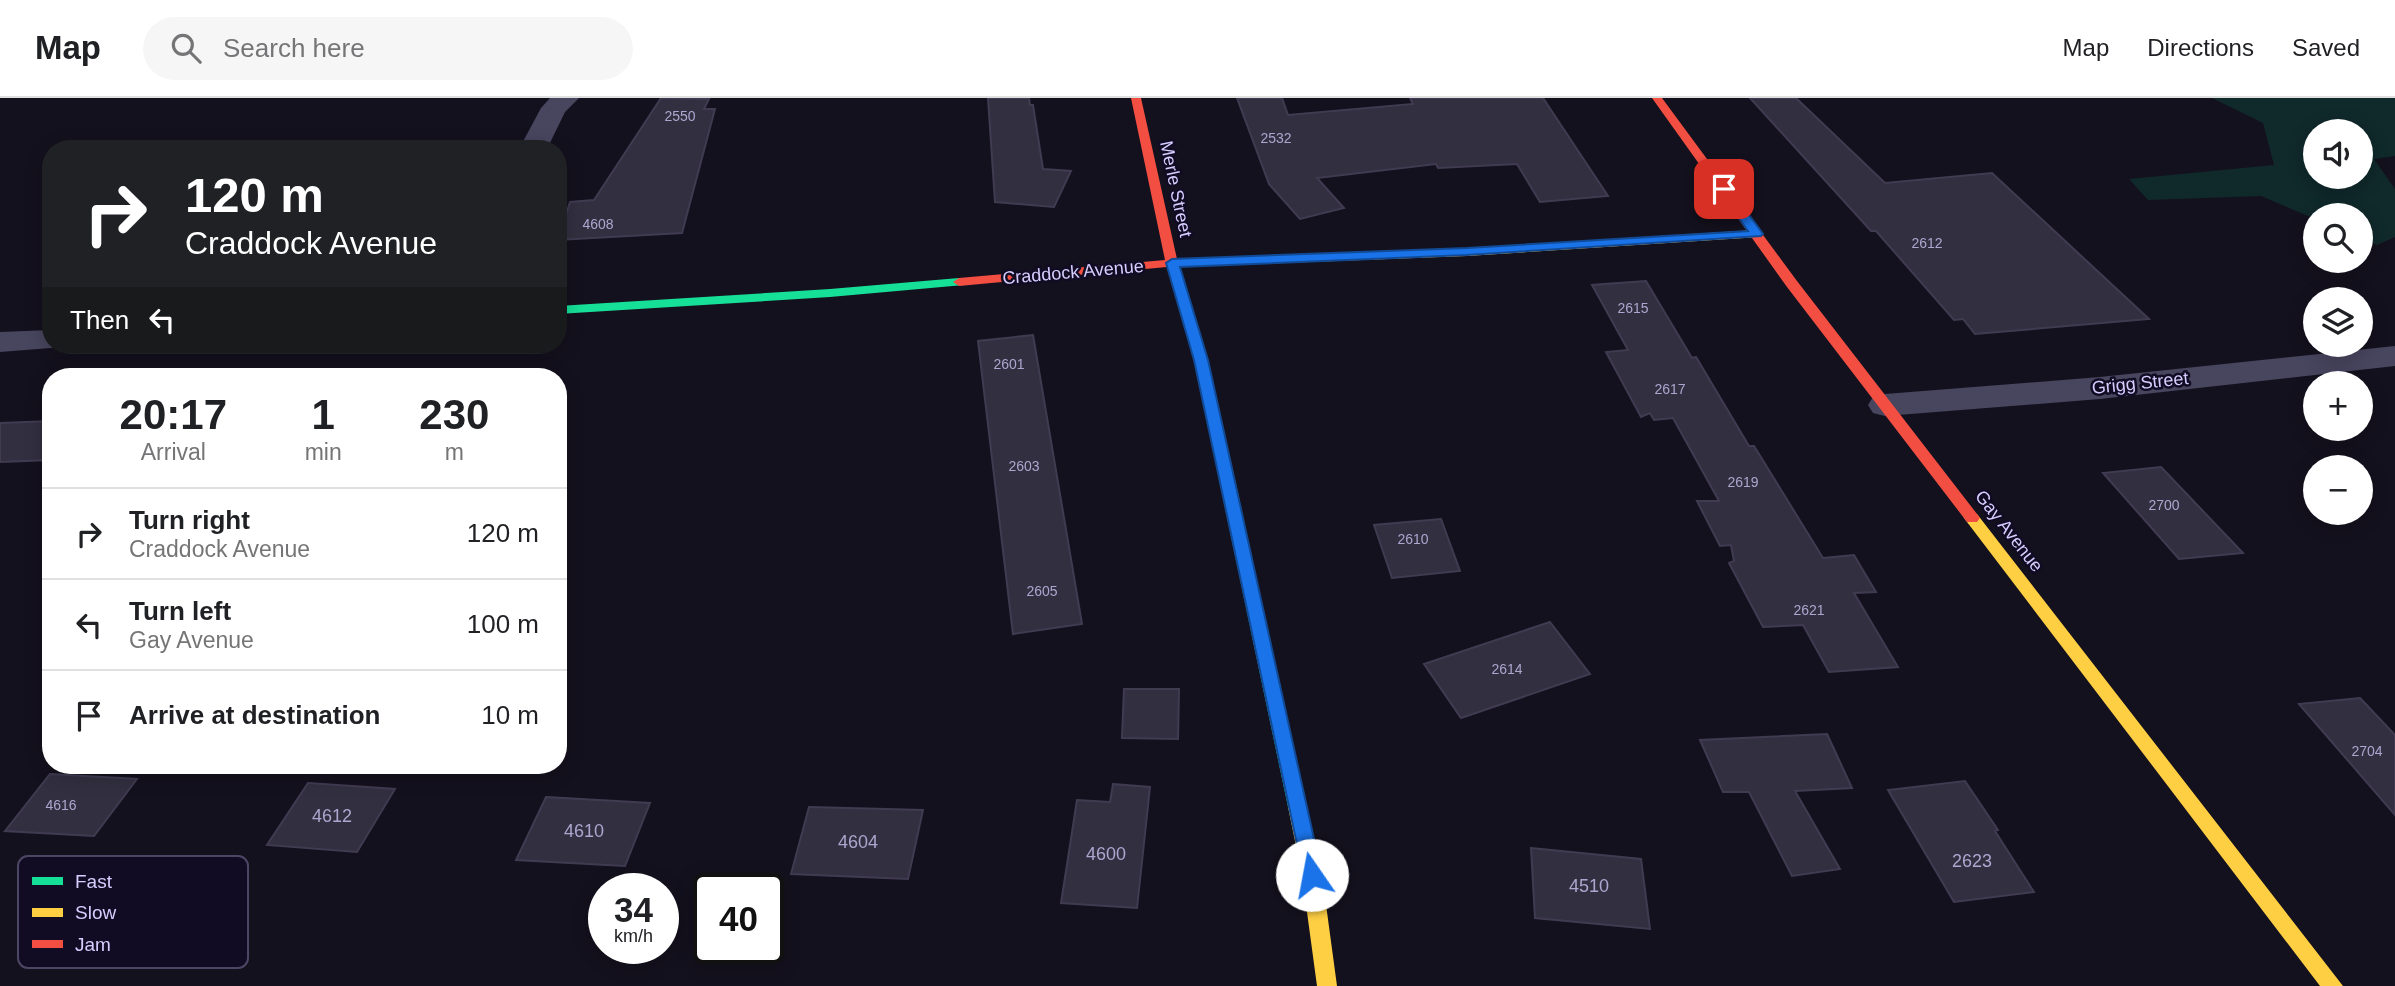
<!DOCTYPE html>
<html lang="en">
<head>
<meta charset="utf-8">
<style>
	body { margin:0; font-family:Helvetica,sans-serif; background:#f6f6f6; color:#202124; height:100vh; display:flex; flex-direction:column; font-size:26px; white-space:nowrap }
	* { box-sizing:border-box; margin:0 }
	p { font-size:23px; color:#757577 }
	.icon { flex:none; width:38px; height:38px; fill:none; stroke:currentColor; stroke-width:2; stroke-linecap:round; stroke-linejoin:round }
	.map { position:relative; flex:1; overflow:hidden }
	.side { position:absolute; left:42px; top:270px; width:525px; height:406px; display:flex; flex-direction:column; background:#fff; border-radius:28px; box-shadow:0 4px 18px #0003 }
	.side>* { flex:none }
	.hud { position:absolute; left:42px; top:42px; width:525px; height:214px; border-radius:28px; box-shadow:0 4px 18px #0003; background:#202124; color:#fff; overflow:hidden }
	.tools { position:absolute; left:2303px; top:21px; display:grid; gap:14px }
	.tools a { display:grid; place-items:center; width:70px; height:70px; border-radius:50%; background:#fff; box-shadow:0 4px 18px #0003; font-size:35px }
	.speed { position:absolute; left:588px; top:775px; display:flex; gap:14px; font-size:35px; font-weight:700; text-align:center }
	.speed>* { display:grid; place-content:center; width:91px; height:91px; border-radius:50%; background:#fff; box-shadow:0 4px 18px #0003; line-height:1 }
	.speed small { font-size:18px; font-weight:400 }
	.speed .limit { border:4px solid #111; border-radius:10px; background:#fff; color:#111 }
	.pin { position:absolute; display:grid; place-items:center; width:60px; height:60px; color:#fff; margin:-30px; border-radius:14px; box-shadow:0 4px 10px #0006 }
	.me { position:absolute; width:77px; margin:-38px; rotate:348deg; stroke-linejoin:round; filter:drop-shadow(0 0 5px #0008) }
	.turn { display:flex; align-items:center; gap:24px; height:147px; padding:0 28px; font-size:32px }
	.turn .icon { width:91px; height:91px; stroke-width:2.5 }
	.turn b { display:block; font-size:49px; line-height:60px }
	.then { display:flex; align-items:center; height:66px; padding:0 28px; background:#0003; gap:14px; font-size:26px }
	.eta { display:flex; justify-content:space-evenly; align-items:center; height:119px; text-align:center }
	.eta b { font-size:42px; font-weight:600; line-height:49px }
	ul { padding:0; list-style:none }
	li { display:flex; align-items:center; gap:21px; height:91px; padding:0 28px; border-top:2px solid #e0e0e0 }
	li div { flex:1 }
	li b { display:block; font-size:26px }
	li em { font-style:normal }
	header { display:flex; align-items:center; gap:42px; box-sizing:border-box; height:98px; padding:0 35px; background:#fff; border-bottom:2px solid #e0e0e0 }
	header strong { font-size:33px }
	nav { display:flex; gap:38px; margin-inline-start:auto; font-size:24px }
	.search { width:490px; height:63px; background:#f6f6f6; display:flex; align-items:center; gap:18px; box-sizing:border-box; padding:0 24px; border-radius:38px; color:#757577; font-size:26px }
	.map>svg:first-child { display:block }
	.green { fill:#10292b; fill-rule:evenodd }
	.building { fill:#322f40; stroke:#413b52; stroke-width:2 }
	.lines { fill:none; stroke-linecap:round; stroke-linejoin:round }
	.street { fill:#48455f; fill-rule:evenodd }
	.fast { fill:#16e098; fill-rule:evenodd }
	.slow { fill:#ffcf43; fill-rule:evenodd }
	.jam { fill:#f24e42; fill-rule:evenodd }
	.route { fill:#1a73e8; stroke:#114b97; stroke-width:2 }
	.labels { text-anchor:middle; stroke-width:5; stroke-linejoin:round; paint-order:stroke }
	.number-label { font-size:14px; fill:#ada6cf }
	.street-label { font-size:18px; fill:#d6ceff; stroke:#110c23 }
	.near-number-label { font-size:18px; fill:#ada6cf }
	.key { fill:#110c23; stroke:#4c4665; stroke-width:2 }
	.key-label { font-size:19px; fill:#d6ceff }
</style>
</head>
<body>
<header>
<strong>Map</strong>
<div class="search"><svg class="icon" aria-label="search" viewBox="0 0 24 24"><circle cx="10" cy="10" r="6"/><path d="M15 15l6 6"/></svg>Search here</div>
<nav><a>Map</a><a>Directions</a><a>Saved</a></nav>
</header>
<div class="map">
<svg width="2395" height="888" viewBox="0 0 2395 888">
	<rect width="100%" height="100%" fill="#14111e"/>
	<!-- green -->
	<path class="green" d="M2212,0H2395V58L2374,61L2395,91V139L2377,147L2361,140V117H2315V121L2261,98L2148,102L2129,81L2274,67L2263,25ZM2315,33H2361V79H2315Z"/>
	<!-- building -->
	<path class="building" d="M661,0L709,1L704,11H715L682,135L558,142L570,104L594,102Z
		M988,0H1029L1030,7H1033L1043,71L1071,73L1054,109L995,104Z
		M1237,0H1282L1288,17L1413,6L1410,0H1543L1608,98L1540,104L1517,66L1438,70L1436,66L1317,80L1344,110L1300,121L1269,86Z
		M1750,0H1796L1885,85L1992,75L2149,221L1975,236L1963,221L1954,222L1876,133H1871Z
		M1646,183L1692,260L1696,259L1749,348H1754L1823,460L1854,457L1876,494L1854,495L1898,569L1829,574L1803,527L1763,529L1729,465L1734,463L1731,447L1720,448L1697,403H1719L1673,320L1654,322L1650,315L1641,319L1606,254L1628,252L1592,187Z
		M1033,237L1082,526L1013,536L978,243Z
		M51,323V362L0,364V325Z
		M2161,369L2243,455L2179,461L2103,375Z
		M1441,421L1460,473L1392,480L1374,427Z
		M1550,524L1590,576L1461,620L1424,566Z
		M1124,591H1179L1178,641L1122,640Z
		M2360,600L2395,637V717L2299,606Z
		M1827,636L1852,690L1795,693L1840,771L1792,778L1749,694H1723L1700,642Z
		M50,676L137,681L94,738L5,733Z
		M1965,683L1998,732L1995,733L2034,794L1954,804L1888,692Z
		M308,685L395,691L357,754L267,747Z
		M1113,686L1150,689L1137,810L1061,805L1077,702L1110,704Z
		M546,699L650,705L625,768L516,762Z
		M809,709L923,712L908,781L791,776Z
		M1531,750L1641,761L1650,831L1535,820Z"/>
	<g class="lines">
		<!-- street -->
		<path class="street" d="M550,0H579L565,14L547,51H519L541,10Z
			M51,232V247H64L63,249L0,254V234Z
			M2395,248V268L2100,301L1885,318L1873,315L1868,307L1873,299L1885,296L2100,279Z"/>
		<!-- fast -->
		<path class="fast" d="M959,180L964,181V187L830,199L558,216V208L830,191Z
			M1228,381L1236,386L1306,709L1304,715L1297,717L1290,715L1288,709L1220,386Z"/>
		<!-- slow -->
		<path class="slow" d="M1756,132L1760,133V139L1467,158L1229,167L1223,163L1229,159L1467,150Z
			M1972,415L1977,416L2343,888H2320L1967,424L1964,420L1967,416Z
			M1297,701L1304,703L1306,709L1322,777L1337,888H1317L1302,777L1288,709L1290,703Z"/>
		<!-- jam -->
		<path class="jam" d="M1131,0H1141L1177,161L1229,159L1235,163L1229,167L1179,169L1208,262L1236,386L1228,391L1220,386L1194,262L1167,169L959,188L953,184L959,180L1165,162Z
			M1652,0H1662L1797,183L1977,416L1980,420L1977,424H1967L1787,189Z"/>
	</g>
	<!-- route -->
	<path class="route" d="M1720,88H1728L1763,136L1761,138L1467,157L1180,169L1208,262L1322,777L1319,784L1312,786L1305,784L1194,262L1166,165L1172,161L1467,150L1748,133L1718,91Z"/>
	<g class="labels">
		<!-- number labels -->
		<g class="number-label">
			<text x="680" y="23">2550</text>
			<text x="1276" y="45">2532</text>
			<text x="598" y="131">4608</text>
			<text x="1927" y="150">2612</text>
			<text x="1633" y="215">2615</text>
			<text x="1009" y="271">2601</text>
			<text x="1670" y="296">2617</text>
			<text x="1024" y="373">2603</text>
			<text x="1743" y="389">2619</text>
			<text x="2164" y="412">2700</text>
			<text x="1413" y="446">2610</text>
			<text x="1042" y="498">2605</text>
			<text x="1809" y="517">2621</text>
			<text x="1507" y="576">2614</text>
			<text x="2367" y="658">2704</text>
			<text x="61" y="712">4616</text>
		</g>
		<!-- street labels -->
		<g class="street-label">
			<text transform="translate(1176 91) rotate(78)" y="6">Merle Street</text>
			<text transform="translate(1073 174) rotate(-5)" y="6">Craddock Avenue</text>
			<text transform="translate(2140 285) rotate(-6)" y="6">Grigg Street</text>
			<text transform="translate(2009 433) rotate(52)" y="6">Gay Avenue</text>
		</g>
		<!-- near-number labels -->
		<g class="near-number-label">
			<text x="332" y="724">4612</text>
			<text x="584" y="739">4610</text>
			<text x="858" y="750">4604</text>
			<text x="1106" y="762">4600</text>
			<text x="1972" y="769">2623</text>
			<text x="1589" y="794">4510</text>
		</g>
	</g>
	<!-- legend -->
	<rect x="18" y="758" width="230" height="112" rx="10" class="key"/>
	<rect x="32" y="779" width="31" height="8" fill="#16e098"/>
	<rect x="32" y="810" width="31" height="9" fill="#ffcf43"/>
	<rect x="32" y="842" width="31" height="8" fill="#f24e42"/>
	<g class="key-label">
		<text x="75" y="790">Fast</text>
		<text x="75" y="821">Slow</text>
		<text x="75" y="853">Jam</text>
	</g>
</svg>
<div class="tools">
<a><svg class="icon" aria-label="sound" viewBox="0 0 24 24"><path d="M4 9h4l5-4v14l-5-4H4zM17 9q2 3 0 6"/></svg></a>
<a><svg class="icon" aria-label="search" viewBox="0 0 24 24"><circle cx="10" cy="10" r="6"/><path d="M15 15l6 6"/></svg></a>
<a><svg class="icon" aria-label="layers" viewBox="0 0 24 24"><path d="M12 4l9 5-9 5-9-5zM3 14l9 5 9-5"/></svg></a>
<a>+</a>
<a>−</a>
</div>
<div class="speed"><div>34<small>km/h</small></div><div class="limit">40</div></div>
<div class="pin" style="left:1724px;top:91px;background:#d93025"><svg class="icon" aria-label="arrive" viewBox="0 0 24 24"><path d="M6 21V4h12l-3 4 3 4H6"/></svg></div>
<svg class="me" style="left:1312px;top:777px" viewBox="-20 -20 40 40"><circle r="19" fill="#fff"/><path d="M0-13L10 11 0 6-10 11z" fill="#1a73e8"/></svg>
<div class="hud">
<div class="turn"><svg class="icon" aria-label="right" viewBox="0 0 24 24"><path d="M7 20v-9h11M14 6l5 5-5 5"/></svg><div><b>120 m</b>Craddock Avenue</div></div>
<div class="then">Then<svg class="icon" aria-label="left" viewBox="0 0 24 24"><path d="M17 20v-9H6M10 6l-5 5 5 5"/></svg></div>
</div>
<section class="side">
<div class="eta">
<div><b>20:17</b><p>Arrival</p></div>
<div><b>1</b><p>min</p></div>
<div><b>230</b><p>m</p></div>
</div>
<ul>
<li><svg class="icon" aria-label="right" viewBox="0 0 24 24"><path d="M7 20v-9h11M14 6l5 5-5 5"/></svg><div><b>Turn right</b><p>Craddock Avenue</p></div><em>120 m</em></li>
<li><svg class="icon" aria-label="left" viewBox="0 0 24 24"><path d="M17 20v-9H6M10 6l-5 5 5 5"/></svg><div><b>Turn left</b><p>Gay Avenue</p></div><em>100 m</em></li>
<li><svg class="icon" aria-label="arrive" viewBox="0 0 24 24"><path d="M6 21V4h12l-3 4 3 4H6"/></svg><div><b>Arrive at destination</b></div><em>10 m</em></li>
</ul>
</section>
</div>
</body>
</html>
